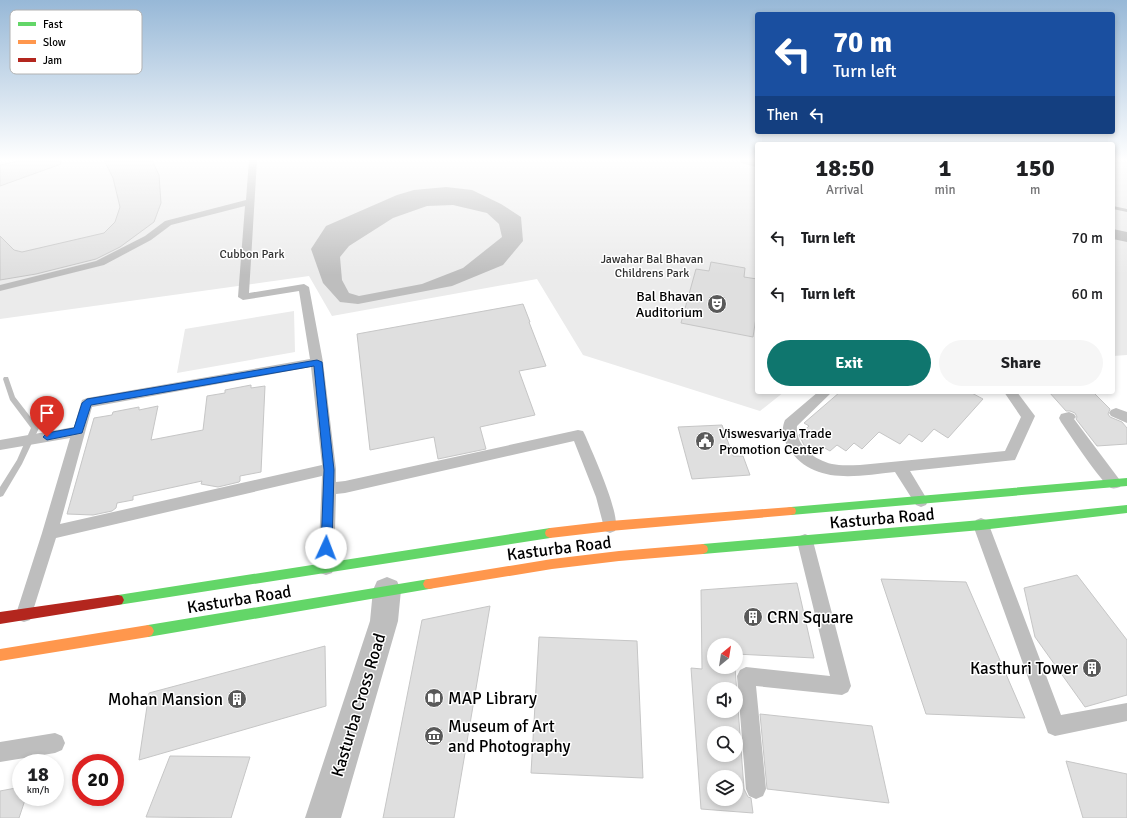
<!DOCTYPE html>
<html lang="en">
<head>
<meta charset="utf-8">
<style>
	body { margin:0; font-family:Signika,sans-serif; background:#f6f6f6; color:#202124; height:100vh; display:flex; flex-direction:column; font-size:15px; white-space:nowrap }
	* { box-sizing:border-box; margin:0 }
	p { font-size:13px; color:#757577 }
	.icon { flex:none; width:22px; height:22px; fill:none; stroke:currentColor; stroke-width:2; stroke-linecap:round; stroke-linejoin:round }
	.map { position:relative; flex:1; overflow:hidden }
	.panel { position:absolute; left:755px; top:142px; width:360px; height:252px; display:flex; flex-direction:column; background:#fff; border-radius:4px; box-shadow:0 2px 6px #0003 }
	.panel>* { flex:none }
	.hud { position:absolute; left:755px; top:12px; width:360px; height:122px; border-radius:4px; box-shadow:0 2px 6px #0003; background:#1a4fa0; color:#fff; overflow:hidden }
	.needle { width:26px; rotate:30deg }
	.controls { position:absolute; left:707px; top:638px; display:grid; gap:8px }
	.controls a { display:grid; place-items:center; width:36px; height:36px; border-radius:50%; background:#fff; box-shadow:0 2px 6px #0003; font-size:20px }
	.speed { position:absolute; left:12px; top:754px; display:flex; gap:8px; font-size:20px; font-weight:700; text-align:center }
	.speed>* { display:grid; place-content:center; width:52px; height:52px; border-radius:50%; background:#fff; box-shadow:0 2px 6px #0003; line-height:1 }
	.speed small { font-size:10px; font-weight:400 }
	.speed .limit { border:6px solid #d22; background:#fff; color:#111 }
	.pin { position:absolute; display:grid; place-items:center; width:34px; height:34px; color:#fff; margin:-41px -17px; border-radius:50% 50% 50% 0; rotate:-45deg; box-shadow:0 0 4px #0007 }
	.pin .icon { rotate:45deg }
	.me { position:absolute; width:44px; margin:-22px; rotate:2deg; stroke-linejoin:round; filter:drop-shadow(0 0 3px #0008) }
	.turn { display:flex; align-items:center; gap:14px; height:84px; padding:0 12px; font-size:18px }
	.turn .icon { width:52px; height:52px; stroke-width:2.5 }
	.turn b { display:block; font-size:28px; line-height:34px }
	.then { display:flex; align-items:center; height:38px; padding:0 12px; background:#0003; gap:8px; font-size:15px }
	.eta { display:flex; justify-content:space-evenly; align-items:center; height:68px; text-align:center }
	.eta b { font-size:24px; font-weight:700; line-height:28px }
	.cta { display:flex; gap:8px; margin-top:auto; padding:8px 12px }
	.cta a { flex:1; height:46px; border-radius:24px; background:#0f766e; color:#fff; font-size:16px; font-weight:700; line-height:46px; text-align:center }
	.cta a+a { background:#f6f6f6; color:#202124 }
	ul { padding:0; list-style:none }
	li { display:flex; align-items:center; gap:12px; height:56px; padding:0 12px }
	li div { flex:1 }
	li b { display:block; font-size:15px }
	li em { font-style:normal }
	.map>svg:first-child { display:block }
	.green { fill:#ebebeb }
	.water { fill:#bebebe; fill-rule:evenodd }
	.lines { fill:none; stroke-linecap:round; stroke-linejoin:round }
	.stream { fill:#bebebe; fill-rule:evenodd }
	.building { fill:#dfdfdf; stroke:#c6c6c6; fill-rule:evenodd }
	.lane { fill:#bebebe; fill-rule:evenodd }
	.street { fill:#bebebe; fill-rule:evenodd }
	.fast { fill:#63d668; fill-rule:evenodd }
	.slow { fill:#ff974d; fill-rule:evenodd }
	.jam { fill:#b3261e; fill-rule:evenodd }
	.route { fill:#1a73e8; stroke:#114b97 }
	.labels { text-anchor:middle; stroke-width:3; stroke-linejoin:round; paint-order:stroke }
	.far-park-label { font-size:12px; fill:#323232; stroke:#fff }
	.poi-label { font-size:14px; fill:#000; stroke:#fff; text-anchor:end }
	.near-street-label { font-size:17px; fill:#000; stroke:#fff }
	.near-poi-label { font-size:17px; fill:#000; stroke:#fff; text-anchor:start }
	.key { fill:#fff; stroke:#b2b2b2; stroke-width:1 }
	.key-label { font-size:11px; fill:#000 }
</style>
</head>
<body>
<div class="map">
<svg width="1127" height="818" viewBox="0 0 1127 818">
	<rect width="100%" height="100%" fill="#fff"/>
	<!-- green -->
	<path class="green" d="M0,160H757V392H784L760,411L583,355L537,279L332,316L309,276L0,319Z
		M1113,160H1127V355L1113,356Z
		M294,311L295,352L177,373L185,329Z"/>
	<!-- water -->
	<path class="water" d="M446,187L472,190L501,204L521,217L523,241L503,265L452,286L358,304L340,302L323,283L311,249L326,226L397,195L414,190ZM453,205L487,213L499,224L502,237L463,268L422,284L359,296L349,293L342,280L340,257L349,246L393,218L427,206Z"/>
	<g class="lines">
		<!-- stream -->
		<path class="stream" d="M1113,206L1127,209V212L1113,209Z
			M4,377H8L15,397L39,428L22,464L3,496L0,497V487L17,460L31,428L10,400L3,379Z"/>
	</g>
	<!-- building -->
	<path class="building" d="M24,160H60L61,164L0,186V165Z
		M104,160H152L159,175L161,203L154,222L120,247L96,259L36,274L0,280V236L14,250L22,252L104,233L115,222L120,207L113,178Z
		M711,262L745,268L744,277L757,279V311L753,337L681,323L696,269L709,271Z
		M523,304L530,322H529L546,366L519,371L535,415L480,427L486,449L438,459L434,437L370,450L357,334Z
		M251,385V388L265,386L261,472L240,476V481L239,482L218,487L201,484L202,481L133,496V500L117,503L116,508L112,511L93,515L67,514L94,418L112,415L113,412L139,407V410L158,406L151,440L203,430L207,396L225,393V390Z
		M840,392H970L983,399L948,438L934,429L922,442L909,434L900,444L879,432L862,449L854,443L846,451L837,445L830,451L823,447L816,453L804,445L799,435L809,426L804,423Z
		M1049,392H1093L1110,409L1108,414L1110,417L1122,422L1127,428V444L1097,446L1076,419L1077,417L1075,413L1070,411H1066Z
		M722,425L733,456H743L750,475L692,479L678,427Z
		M1077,575L1127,640V695L1085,707L1035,637L1024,588Z
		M881,579L966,582L1025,718L926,714Z
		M797,583L814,658L736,654V645H714V667H735L744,789L748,797L751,798L753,813L701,809L691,668L702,669L701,590ZM714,689H736V711H714ZM714,733H736V755H714ZM714,777H736V799H714Z
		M490,606L454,818H383L422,620Z
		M539,637L637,641L643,778L531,773Z
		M325,646L326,706L139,760L149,693Z
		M760,714L872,726L889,803L767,789Z
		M170,756L250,757L231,818L146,817Z
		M1066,761L1127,774V818H1083Z
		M21,787V797H26L19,818H0V791Z"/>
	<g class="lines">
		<!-- lane -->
		<path class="lane" d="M249,160H257L249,293L304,284L309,287L323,362L336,469V482L345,481L578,430L583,431L585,435C592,452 622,516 615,531L610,533L605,531L596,497L574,441L345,493L336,494L334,568L332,573L326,575L320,573L318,568L322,476L56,538L30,620L24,622L18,620L16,614L42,533L70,438L0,450V440L74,427L81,403L82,400L87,398L310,359L299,291L243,300L238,297L245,206L171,225L151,240L104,265L0,291V285L96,261L145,236L165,221L246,200ZM311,367L322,465L60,524L92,407Z
			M818,392H832L797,426C795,445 814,460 832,464C841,466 851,465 860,465L1005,451L1021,417L1004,392H1017L1035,416L1015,460L910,471L928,501L926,505L921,507L916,505L895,472C857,476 812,486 788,447C783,439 781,429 785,420Z
			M1116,408L1127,412V423L1111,416L1109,413L1111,410Z
			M1069,412L1074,414L1076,417L1074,419L1122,483L1120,487C1117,488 1114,489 1111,488C1100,481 1070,435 1061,422L1059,418L1061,414Z
			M981,518L986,520L989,525L1061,715L1127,703V721L1055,736L1048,733L973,525L976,520Z
			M805,534L810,536L813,541L851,686L848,692L842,695L756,686L766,789L763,796L756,799L749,796L746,789L737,676L740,670L746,667L830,676L797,541L800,536Z
			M55,733L62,736L65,743L62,750L55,753L0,762V742Z"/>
		<!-- street -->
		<path class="street" d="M739,160H757V167L741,163Z
			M1113,229L1127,232V242L1113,239Z
			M387,577L397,581L401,590L398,621L341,818H305L370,621L373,590L377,581Z"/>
		<!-- fast -->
		<path class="fast" d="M1127,478V486L791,515L787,514L786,511L787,508L791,507Z
			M1127,505V513L981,530L703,554L699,552L698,549L699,546L703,544L981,520Z
			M550,528L554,530L555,533L554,536L550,538L118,605L114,604L112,600L114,596L118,595Z
			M429,579L433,580L435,584L433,588L429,589L148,637L144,635L142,631L144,627L148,625Z"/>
		<!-- slow -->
		<path class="slow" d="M791,507L795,508L796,511L795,514L791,515L610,531L550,538L546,536L545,533L546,530L550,528L610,521Z
			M703,544L707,546L708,549L707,552L703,554L619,561L552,569L429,589L425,588L423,584L425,580L429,579L552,559L619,551Z
			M148,625L152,627L154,631L152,635L148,637L0,661V649Z"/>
		<!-- jam -->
		<path class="jam" d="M118,595L122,596L124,600L122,604L118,605L0,624V612Z"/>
	</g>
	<!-- sky -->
	<linearGradient id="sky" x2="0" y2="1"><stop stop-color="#97b8d7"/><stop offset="0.58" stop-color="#fff"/><stop offset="1" stop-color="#fff" stop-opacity="0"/></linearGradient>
	<rect width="1127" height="275" fill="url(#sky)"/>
	<!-- route -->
	<path class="route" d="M317,360L322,362L334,470L332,548L330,551L326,553L322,551L321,548L324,470L314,366L91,405L82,433L47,440L43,437L47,433L74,428L82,403L87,399Z"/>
	<!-- icons -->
	<defs>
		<symbol id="theatre-disc" viewBox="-11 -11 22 22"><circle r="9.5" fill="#595959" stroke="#fff"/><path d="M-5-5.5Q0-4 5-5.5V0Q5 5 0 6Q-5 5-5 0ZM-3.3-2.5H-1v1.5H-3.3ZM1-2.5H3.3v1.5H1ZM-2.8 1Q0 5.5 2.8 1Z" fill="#fff"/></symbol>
		<symbol id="civic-disc" viewBox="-11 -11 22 22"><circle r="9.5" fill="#595959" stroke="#fff"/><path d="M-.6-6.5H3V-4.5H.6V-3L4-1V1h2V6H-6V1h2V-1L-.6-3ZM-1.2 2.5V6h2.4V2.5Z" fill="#fff"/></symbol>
		<symbol id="building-disc" viewBox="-11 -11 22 22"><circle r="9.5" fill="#595959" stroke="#fff"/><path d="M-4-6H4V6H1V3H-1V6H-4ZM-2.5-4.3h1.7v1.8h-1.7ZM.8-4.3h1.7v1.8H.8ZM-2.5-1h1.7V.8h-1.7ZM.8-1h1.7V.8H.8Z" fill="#fff"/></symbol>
		<symbol id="library-disc" viewBox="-11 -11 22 22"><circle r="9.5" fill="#595959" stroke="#fff"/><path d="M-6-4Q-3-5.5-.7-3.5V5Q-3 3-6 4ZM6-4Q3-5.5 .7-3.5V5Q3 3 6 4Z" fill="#fff"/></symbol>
		<symbol id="museum-disc" viewBox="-11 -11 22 22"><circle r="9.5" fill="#595959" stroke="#fff"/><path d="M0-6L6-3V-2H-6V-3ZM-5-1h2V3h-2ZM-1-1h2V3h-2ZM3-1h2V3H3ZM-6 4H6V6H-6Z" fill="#fff"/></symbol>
	</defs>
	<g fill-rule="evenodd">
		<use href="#theatre-disc" x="706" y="293" width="22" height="22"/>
		<use href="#civic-disc" x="694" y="430" width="22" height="22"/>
		<use href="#building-disc" x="742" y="606" width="22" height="22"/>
		<use href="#building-disc" x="1081" y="657" width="22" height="22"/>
		<use href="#library-disc" x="423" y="687" width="22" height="22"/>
		<use href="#building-disc" x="226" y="688" width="22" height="22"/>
		<use href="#museum-disc" x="423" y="725" width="22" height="22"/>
	</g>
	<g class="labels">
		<!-- far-park labels -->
		<g class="far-park-label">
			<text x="252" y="258">Cubbon Park</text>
			<text x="652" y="263">Jawahar Bal Bhavan<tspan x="652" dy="14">Childrens Park</tspan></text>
		</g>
		<!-- poi labels -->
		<g class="poi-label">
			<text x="703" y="301">Bal Bhavan<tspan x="703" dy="16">Auditorium</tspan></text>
			<text x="719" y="438" text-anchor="start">Viswesvariya Trade<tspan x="719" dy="16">Promotion Center</tspan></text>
		</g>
		<!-- near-street labels -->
		<g class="near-street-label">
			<text transform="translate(882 518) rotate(-5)" y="6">Kasturba Road</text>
			<text transform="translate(559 548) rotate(-7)" y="6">Kasturba Road</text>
			<text transform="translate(239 599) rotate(-9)" y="6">Kasturba Road</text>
			<text transform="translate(358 705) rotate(-73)" y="6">Kasturba Cross Road</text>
		</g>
		<!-- near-poi labels -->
		<g class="near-poi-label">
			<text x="767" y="623">CRN Square</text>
			<text x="1078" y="674" text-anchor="end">Kasthuri Tower</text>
			<text x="448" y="704">MAP Library</text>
			<text x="223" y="705" text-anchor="end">Mohan Mansion</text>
			<text x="448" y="732">Museum of Art<tspan x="448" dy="20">and Photography</tspan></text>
		</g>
	</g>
	<!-- legend -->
	<rect x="10" y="10" width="132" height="64" rx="6" class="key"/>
	<rect x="18" y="22" width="18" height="4" fill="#63d668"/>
	<rect x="18" y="40" width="18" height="4" fill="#ff974d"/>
	<rect x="18" y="58" width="18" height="4" fill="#b3261e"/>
	<g class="key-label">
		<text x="43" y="28">Fast</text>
		<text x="43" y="46">Slow</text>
		<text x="43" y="64">Jam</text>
	</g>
</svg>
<div class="controls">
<a><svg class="needle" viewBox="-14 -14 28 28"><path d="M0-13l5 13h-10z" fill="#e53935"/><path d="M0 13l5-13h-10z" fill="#757577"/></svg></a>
<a><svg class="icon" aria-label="sound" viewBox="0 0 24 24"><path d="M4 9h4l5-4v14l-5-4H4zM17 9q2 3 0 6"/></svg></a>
<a><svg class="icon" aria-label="search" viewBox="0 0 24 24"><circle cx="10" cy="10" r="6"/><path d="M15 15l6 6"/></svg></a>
<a><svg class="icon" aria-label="layers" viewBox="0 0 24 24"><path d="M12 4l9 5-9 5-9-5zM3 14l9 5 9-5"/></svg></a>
</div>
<div class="speed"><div>18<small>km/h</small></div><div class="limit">20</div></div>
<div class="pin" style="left:47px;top:437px;background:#d93025"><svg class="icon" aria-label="arrive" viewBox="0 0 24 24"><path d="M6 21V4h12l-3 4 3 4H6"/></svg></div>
<svg class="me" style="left:326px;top:548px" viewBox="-20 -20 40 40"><circle r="19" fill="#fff"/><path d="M0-13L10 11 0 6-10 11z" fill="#1a73e8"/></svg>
<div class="hud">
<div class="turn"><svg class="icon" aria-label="left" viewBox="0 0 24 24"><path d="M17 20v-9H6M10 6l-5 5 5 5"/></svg><div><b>70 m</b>Turn left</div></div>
<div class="then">Then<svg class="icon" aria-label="left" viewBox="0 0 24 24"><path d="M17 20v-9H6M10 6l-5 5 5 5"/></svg></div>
</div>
<section class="panel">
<div class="eta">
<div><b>18:50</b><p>Arrival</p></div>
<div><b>1</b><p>min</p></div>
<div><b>150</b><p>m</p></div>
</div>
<ul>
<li><svg class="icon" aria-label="left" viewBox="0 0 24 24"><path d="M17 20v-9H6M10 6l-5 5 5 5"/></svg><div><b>Turn left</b></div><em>70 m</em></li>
<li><svg class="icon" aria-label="left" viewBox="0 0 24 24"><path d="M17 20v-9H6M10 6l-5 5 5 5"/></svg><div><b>Turn left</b></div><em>60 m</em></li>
</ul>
<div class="cta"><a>Exit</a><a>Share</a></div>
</section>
</div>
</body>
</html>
